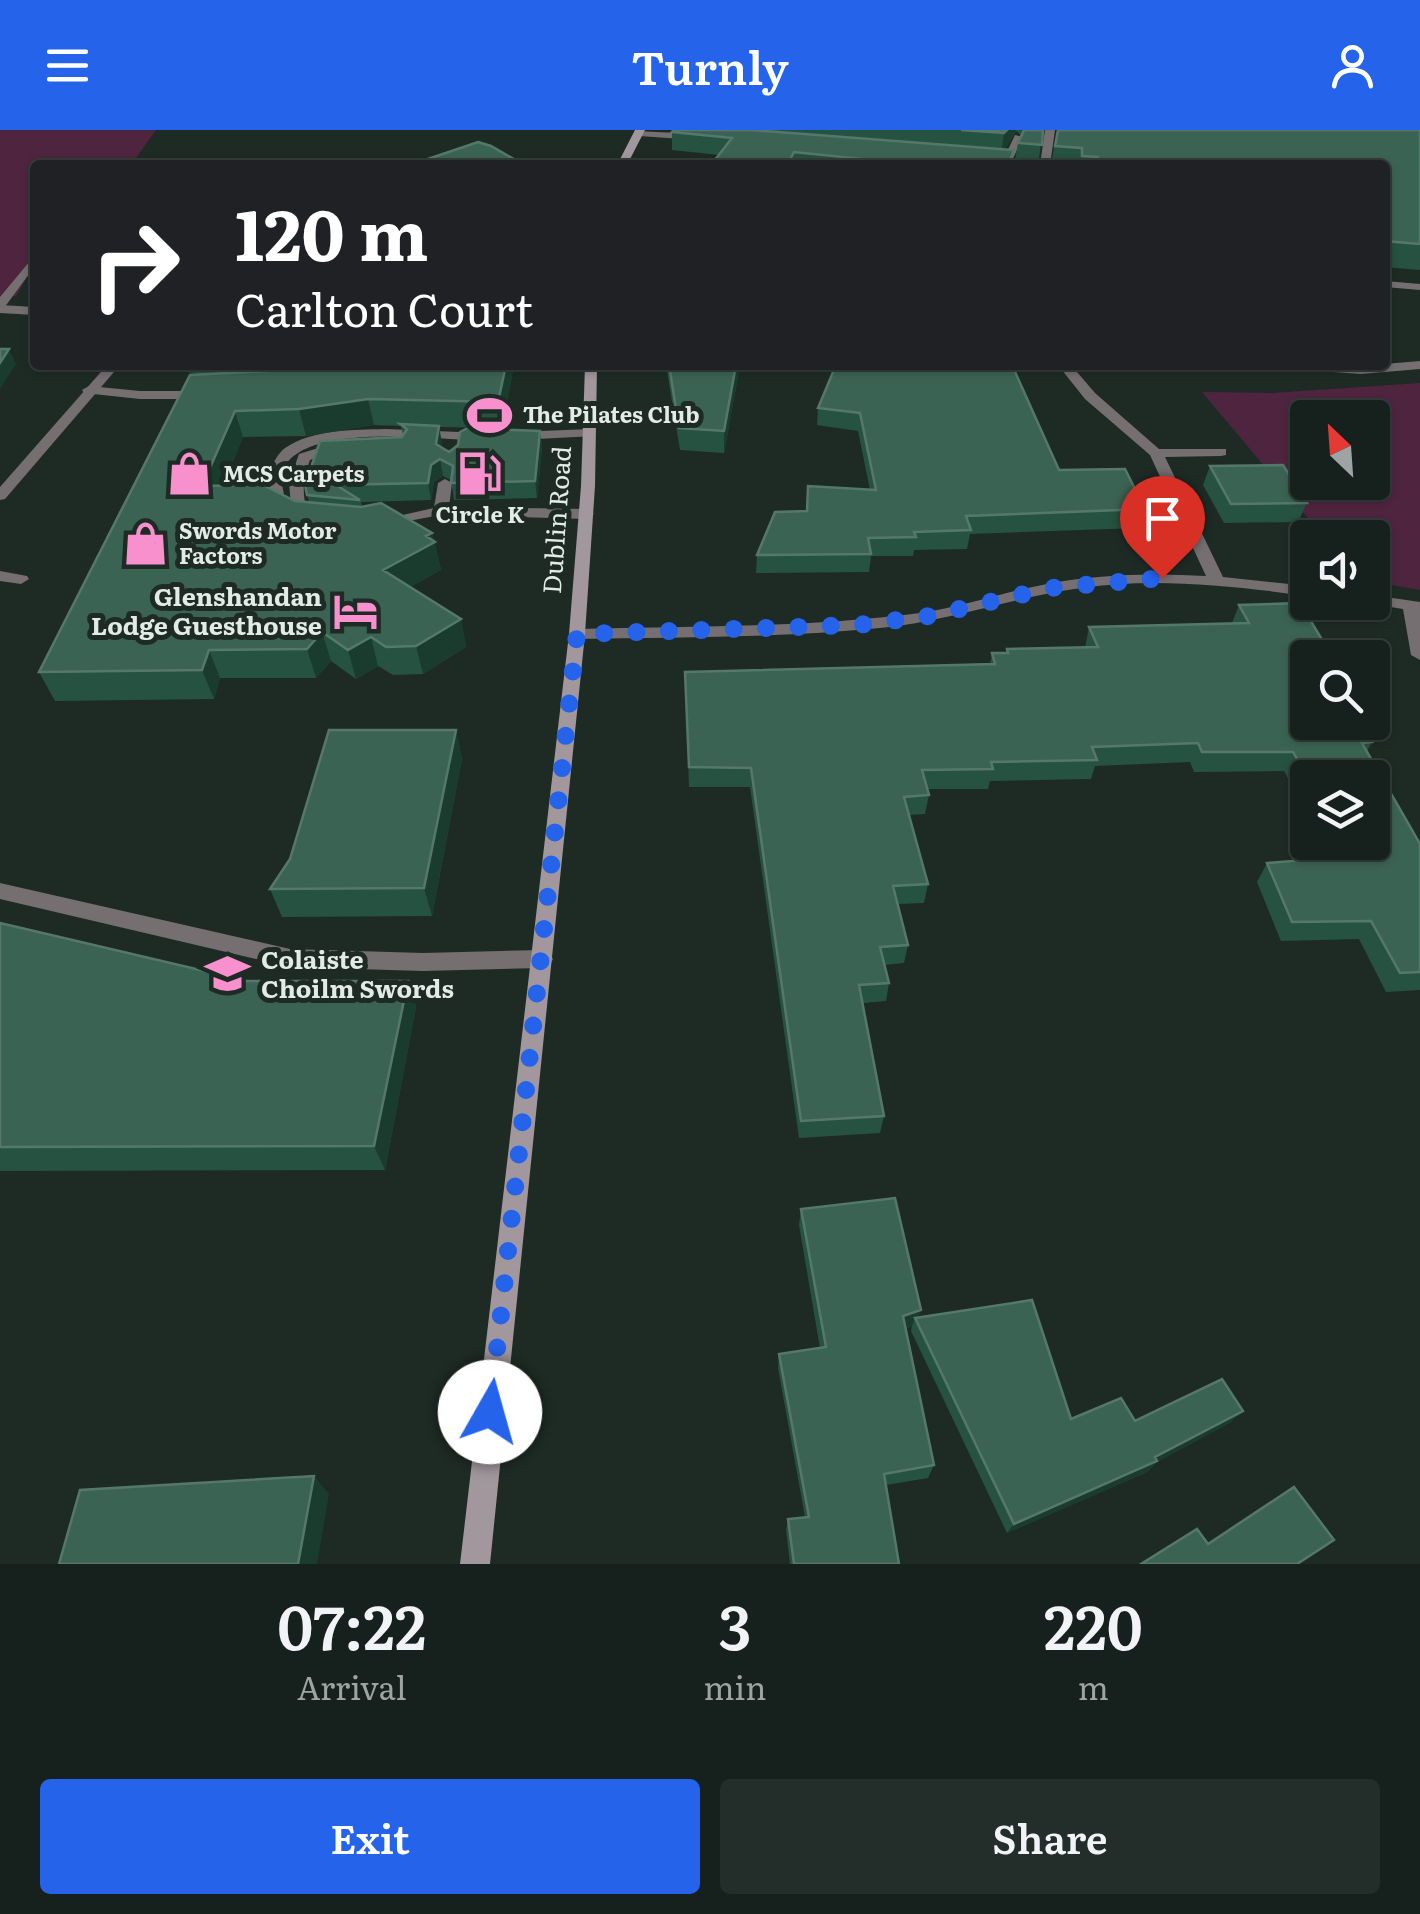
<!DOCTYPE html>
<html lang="en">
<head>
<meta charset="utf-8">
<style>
	body { margin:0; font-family:Literata,serif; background:#232d29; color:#f1f3f6; height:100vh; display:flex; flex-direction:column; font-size:38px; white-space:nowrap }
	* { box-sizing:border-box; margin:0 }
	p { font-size:32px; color:#9ea3a3 }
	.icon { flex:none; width:55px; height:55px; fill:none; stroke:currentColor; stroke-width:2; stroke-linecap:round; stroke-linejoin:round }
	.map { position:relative; height:1434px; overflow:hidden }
	.panel { display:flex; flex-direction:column; background:#16201c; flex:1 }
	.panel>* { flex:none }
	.hud { position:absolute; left:30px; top:30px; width:1360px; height:210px; border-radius:10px; box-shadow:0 2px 8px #0004,0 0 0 2px #353e3b; background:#202124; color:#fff; overflow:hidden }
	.needle { width:65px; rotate:335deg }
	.tools { position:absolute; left:1290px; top:270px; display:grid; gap:20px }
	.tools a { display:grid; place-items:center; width:100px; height:100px; border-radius:10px; background:#16201c; box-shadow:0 2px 8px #0004,0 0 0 2px #353e3b; font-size:50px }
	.pin { position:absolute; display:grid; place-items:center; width:85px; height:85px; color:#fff; margin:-102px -42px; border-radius:50% 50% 50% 0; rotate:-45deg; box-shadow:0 0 10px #0007 }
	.pin .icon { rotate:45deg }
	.me { position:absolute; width:110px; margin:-55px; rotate:7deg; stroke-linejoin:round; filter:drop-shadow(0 0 8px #0008) }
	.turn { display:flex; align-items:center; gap:35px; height:210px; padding:0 40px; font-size:45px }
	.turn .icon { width:130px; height:130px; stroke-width:2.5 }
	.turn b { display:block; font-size:70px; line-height:85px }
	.eta { display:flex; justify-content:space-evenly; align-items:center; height:170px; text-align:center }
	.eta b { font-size:60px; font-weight:600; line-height:70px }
	.button { display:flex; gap:20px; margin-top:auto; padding:20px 40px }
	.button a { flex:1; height:115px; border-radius:10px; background:#2563eb; color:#fff; font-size:40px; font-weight:600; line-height:115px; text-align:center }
	.button a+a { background:#232d29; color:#f1f3f6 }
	header { display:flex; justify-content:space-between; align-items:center; height:130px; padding:0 40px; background:#2563eb; color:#fff; font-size:45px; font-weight:600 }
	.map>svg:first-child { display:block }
	.green { fill:#4f243e; fill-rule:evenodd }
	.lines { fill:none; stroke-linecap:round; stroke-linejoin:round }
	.service { fill:#756f72; fill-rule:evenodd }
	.minor { fill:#756f72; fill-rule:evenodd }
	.tertiary { fill:#756f72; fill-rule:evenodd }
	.secondary { fill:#a1979c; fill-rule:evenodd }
	.wall { fill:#265242; fill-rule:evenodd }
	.shaded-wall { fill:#1a3c2f }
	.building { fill:#3b6354; stroke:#55786b; stroke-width:2.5 }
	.route { stroke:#2563eb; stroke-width:18; stroke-dasharray:0 32.4 }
	.labels { text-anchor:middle; stroke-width:10; stroke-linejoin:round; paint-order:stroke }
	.far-poi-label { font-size:22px; font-weight:bold; fill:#e3ebe7; stroke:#1e2b25; text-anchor:start }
	.street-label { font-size:25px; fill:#e3ebe7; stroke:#1e2b25 }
	.poi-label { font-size:25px; font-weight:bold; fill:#e3ebe7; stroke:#1e2b25; text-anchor:end }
</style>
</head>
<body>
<header><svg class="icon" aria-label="menu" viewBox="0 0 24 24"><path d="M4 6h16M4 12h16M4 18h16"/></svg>Turnly<svg class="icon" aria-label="person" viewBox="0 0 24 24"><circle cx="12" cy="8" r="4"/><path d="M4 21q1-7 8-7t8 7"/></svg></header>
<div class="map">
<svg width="1420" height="1434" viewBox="0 0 1420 1434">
	<rect width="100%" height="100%" fill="#1e2b25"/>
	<!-- green -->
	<path class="green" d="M0,0H156L131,35H35V133L16,166L0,167Z
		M1420,253V460L1373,452L1372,408L1324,407L1202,262L1273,263ZM1308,288H1372V352H1308Z"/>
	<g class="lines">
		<!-- service -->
		<path class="service" d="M1045,0H1055L1050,35H1040Z
			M636,1L697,4L702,7L697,10L639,6Z
			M1015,5L1023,7L1010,35L991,34V30H1003Z
			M35,125V136L4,178L0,179V167Z
			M1385,151L1420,154V160L1385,157Z
			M1420,231V239L1361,244L1291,239L1285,235L1361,236Z
			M89,256L140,261H207L214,265L207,269H140L84,263L82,260Z
			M386,299L483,303L490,307L483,311C441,310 295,290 282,344C280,352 285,366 286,375L291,377L289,352L299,324L325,316L332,320L310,330C302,352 301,368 311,390L303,395L298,393L293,385L288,386L274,380L267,345C272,336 277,324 285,318C313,299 353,300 386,299Z
			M590,299L595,300V306L517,310L510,306L517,302Z
			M445,349L452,353L449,377L586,379L594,384L586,389L441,385L380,396V390L434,378L438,353Z
			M0,441L27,446L29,449L21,454L0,451Z
			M0,753L290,819L423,823L542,820L550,823L553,829L550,835L542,838L423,841L290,837L0,769Z"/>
		<!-- minor -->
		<path class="minor" d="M0,175L35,177V185L0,183Z
			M1058,235H1071L1095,263L1159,319H1226V325L1221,326L1165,327L1223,447L1308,456V466C1233,456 1156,447 1081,458C1013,467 949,491 880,498C779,508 678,507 577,509L569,504L577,499C692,496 806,498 920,483C963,477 1004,462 1047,454C1100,444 1153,443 1206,446L1150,325L1085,269Z
			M1372,465L1420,472V530L1411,525L1403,479L1366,473L1372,472Z"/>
		<!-- tertiary -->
		<path class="tertiary" d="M107,235H120L5,369L0,370V357Z"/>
		<!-- secondary -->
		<path class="secondary" d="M635,0H645L627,35H617Z
			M585,235H597L595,356L585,504L490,1434H460L569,504L581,356Z"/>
	</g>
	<!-- wall -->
	<path class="wall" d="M674,0H1043L1038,35H1014L1018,13L1021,5L1016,1L1005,19L1011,35H711L719,25L672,20V2Z
		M1057,0H1420V140L1385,137V35H1051Z
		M168,235H514L502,298L439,297L441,318L449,322L540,301L542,318L537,368L454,370L451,350L443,346L434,352L431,370L361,372L362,377L432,403L441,440L410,457L461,489L466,517L423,544L393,545L378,536L356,549L331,531L316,548H220L214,569L55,571L39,542L198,244L169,239ZM374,295L401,296L403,305L305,355L309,372L295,371L223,356L243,307L306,306Z
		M666,235H740L724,323L680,320Z
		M836,235L1145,379L1139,398L970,404L967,419L914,420L913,426H871L869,442L756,443L757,425L806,381L870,360L858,301L817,295L818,278Z
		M1210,336L1307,373L1298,392L1224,393L1203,355Z
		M1239,475L1308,528L1372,612L1367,621L1420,714V860L1386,862L1359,809L1281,811L1257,752L1267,733L1291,731L1299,716H1323L1322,712H1372L1308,648V686L1284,641L1194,642L1190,632L1095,636L1091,649L990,651L988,659H927L929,665L925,684L909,685L928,754L924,773L897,774L908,815L904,833L884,835L889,853L886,871L863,873L884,986L880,1003L799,1008L750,657H689L685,542L990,534L992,523H1006L1007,519L1085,518L1089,497L1232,493Z
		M456,600L462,629L432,786L282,787L270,759Z
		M0,793L247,851H408L416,877L385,1040L0,1041Z
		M801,1079L918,1188L1071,1289L1231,1292L1157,1332L1147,1342L1007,1403L911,1201L912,1196L905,1199L934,1335L928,1348L886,1355L899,1434H790L786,1400L788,1389L805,1387L778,1238L779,1224L820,1218L799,1095Z"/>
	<!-- shaded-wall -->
	<path class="shaded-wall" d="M1007,0H1016L1001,26L1004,3Z
		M9,219L16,234L0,259V233Z
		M256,235H353L262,255Z
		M506,235H514L502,298L498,272Z
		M736,235H740L724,323V301Z
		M368,269L374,295L306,306L299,279Z
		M235,281L243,307L211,384L202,356Z
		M439,296L442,313L440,329L443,346L434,352L431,370L428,353Z
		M540,301L542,318L537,368L535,351Z
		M432,403L434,412H435L441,440L390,468L383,440Z
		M461,489L466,517L423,544L416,516Z
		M322,502L331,531L316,548L307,519Z
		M371,507L378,536L356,549L348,520Z
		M209,520L220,548L214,569L202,540Z
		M456,600L462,629L432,786L424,758Z
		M408,851L416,877L385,1040L374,1016Z
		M921,1180L917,1192L915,1188L912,1196L898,1201L903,1186Z
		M1243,1281L1231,1292L1157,1332L1147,1342L1007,1403L1014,1394L1155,1327Z
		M314,1346L329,1364L317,1434H298Z"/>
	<!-- building -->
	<path class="building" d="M674,0H752L1014,20L1008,35H880L882,31L794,22L787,35H711L732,8L672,2Z
		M961,0H1007L1004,3Z
		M1024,0H1043L1042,15L1018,13Z
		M1058,0H1420V114L1385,111V35H1099L1098,27L1082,26V18L1055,16Z
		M478,12L491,16L524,35H410Z
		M0,219H9L0,233Z
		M324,235H506L498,272L368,269L299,279L235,281L202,356L263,355L295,371L361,377L381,373L432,403L426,406L435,412L383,440L461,489L416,516L386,517L371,507L348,520L322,502L307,519L209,520L202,540L39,542L190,245L285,240Z
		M669,235H736L724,301L679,298Z
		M836,235H1012L1059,340L1125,339L1145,379L966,386L971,400L914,402L916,407L868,408L871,424L757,425L775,382L807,381L808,356L876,360L860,283L818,278Z
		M400,294L439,296L436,314L449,322L458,315L460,302L468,298L540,301L535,351L451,353L453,336L440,329L431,335L428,353L336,355L360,370L307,365L305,355L320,311L402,307L407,299Z
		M1283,335L1307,373L1231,374L1210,336Z
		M1300,473L1333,528H1308V592H1359L1372,612L1362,613L1420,714V842L1400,843L1371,791L1292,792L1267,733L1306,730L1299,716L1344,715L1343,712H1372V648H1308L1293,622H1202L1198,613L1092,617L1097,630L991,632L993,639L922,640L929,665L904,667L928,754L893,756L908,815L880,817L889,853L859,855L884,986L801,991L751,638L689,637L685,542L995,534L992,523H1008L1007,519L1098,517L1089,497L1249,493L1239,475Z
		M329,600H456L424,758L270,759L290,729Z
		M0,793L247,851H408L374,1016L0,1017Z
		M895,1068L921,1180L903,1186L934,1335L884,1344L899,1434H794L788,1389L809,1387L779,1224L826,1217L801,1079Z
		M1032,1170L1071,1289L1121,1268L1135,1291L1222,1249L1243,1281L1155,1327L1157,1331L1014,1394L915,1188Z
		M314,1346L298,1434H59L80,1360Z
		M1294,1357L1334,1410L1297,1434H1141L1197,1399L1208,1414Z"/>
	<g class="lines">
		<!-- route -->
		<path class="route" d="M490,1282L577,504L858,495L929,486L1051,458L1162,448"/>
	</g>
	<!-- icons -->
	<defs>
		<symbol id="stadium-bare" viewBox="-9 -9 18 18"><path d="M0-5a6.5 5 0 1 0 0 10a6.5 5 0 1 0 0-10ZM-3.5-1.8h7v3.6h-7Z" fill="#f790cd" stroke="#1e2b25" stroke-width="2.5" paint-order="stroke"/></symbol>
		<symbol id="fuel-bare" viewBox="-9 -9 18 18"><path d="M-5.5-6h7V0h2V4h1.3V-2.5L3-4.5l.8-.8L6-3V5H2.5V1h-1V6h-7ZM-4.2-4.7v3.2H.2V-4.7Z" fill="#f790cd" stroke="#1e2b25" stroke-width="2.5" paint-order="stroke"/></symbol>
		<symbol id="shop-bare" viewBox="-9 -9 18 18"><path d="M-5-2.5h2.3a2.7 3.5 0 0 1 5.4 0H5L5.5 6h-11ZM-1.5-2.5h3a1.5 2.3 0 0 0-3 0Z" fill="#f790cd" stroke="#1e2b25" stroke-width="2.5" paint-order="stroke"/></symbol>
		<symbol id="hotel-bare" viewBox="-9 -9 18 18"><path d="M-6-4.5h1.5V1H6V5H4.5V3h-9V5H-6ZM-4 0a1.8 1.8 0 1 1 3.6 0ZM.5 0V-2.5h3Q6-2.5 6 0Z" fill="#f790cd" stroke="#1e2b25" stroke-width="2.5" paint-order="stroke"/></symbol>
		<symbol id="school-bare" viewBox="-9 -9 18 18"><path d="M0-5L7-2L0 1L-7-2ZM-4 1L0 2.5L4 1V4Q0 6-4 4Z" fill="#f790cd" stroke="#1e2b25" stroke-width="2.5" paint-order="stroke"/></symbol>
	</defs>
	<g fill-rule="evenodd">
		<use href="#stadium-bare" x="458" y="254" width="63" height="63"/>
		<use href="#fuel-bare" x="448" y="312" width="63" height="63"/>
		<use href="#shop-bare" x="158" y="312" width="63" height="63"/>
		<use href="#shop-bare" x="114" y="382" width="63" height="63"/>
		<use href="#hotel-bare" x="324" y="450" width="63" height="63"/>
		<use href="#school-bare" x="196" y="812" width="63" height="63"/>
	</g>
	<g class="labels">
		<!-- far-poi labels -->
		<g class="far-poi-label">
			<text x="523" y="293">The Pilates Club</text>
			<text x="223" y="352">MCS Carpets</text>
			<text x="480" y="393" text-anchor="middle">Circle K</text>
			<text x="179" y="409">Swords Motor<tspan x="179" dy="25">Factors</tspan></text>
		</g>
		<!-- street labels -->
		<g class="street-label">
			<text transform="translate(557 390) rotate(-86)" y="9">Dublin Road</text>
		</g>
		<!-- poi labels -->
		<g class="poi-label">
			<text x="322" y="476">Glenshandan<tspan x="322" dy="29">Lodge Guesthouse</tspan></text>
			<text x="261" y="839" text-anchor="start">Colaiste<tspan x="261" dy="29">Choilm Swords</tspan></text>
		</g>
	</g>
</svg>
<div class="tools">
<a><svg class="needle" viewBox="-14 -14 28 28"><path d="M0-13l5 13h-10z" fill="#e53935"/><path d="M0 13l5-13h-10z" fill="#9ea3a3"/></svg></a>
<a><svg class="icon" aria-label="sound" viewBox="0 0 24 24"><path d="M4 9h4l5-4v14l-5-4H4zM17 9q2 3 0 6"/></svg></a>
<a><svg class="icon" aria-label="search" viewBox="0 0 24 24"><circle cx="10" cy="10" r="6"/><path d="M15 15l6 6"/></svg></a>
<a><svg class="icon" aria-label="layers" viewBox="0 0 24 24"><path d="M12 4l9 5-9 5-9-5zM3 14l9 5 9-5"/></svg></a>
</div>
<div class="pin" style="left:1162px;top:448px;background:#d93025"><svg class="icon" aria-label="arrive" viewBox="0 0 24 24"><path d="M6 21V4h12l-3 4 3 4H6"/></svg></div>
<svg class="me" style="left:490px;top:1282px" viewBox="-20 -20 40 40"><circle r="19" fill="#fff"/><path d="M0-13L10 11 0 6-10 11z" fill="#2563eb"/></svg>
<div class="hud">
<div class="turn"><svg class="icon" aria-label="right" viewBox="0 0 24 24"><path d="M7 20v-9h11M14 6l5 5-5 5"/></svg><div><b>120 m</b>Carlton Court</div></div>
</div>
</div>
<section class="panel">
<div class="eta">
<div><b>07:22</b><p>Arrival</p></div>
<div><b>3</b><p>min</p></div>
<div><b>220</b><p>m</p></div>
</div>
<div class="button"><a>Exit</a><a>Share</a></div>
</section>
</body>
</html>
